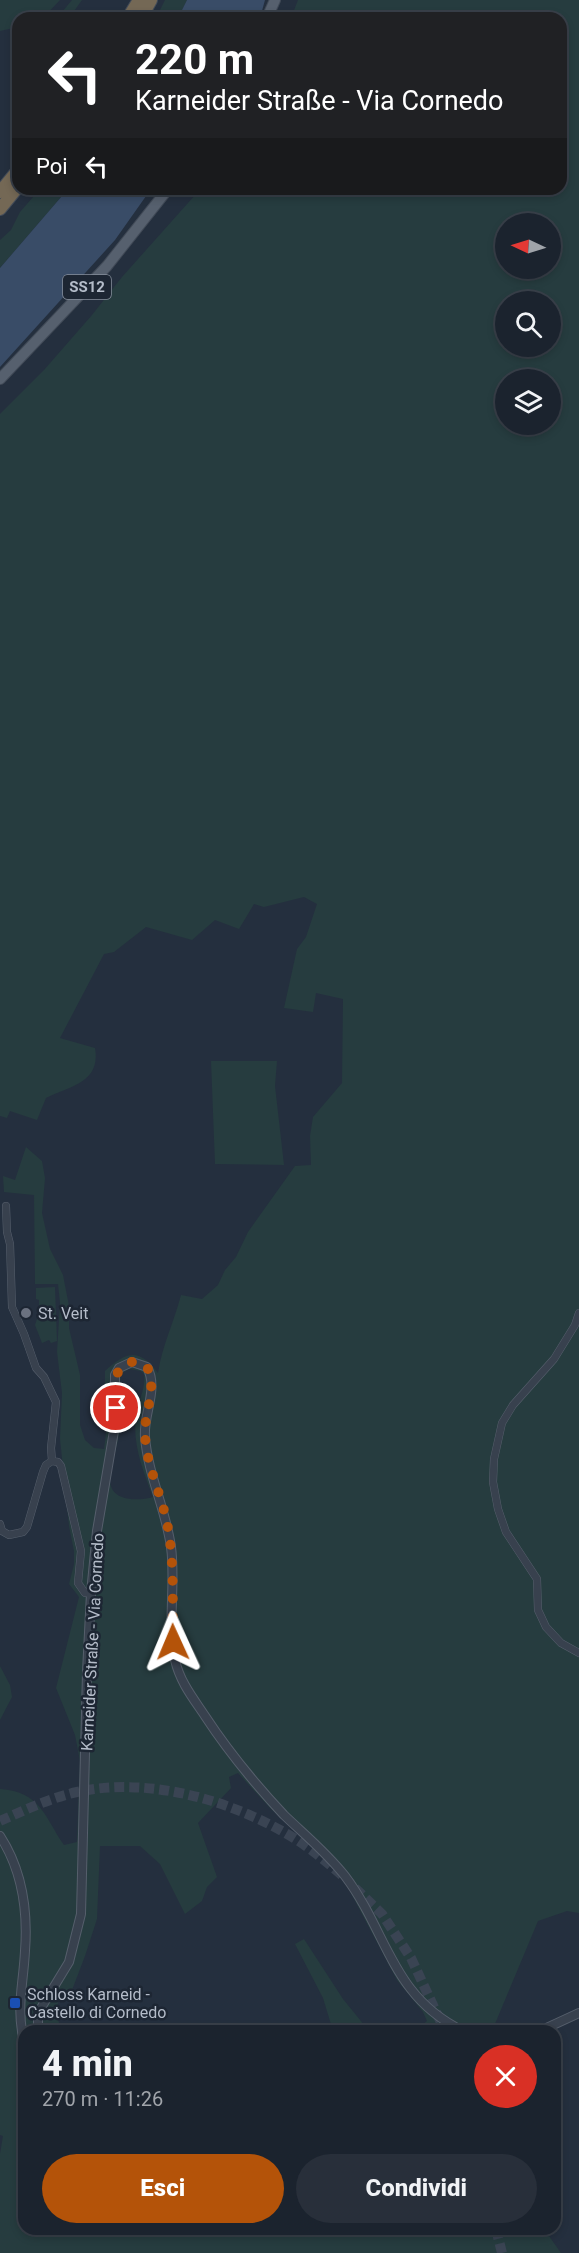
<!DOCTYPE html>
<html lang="it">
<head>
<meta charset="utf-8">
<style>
	body { margin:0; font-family:Roboto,sans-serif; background:#282f3a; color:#f1f3f6; height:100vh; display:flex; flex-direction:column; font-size:22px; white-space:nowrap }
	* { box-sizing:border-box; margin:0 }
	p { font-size:20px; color:#a0a4aa }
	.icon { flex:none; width:33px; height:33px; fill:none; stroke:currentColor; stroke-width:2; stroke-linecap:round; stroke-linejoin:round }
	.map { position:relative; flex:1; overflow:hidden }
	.sheet { position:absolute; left:18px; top:2025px; width:543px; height:210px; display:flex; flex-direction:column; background:#1b232e; border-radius:18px; box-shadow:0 3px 9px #0003,0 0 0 2px #39404a }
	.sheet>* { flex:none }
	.guide { position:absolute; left:12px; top:12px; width:555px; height:183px; border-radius:18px; box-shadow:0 3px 9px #0003,0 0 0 2px #39404a; background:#202124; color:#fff; overflow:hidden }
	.needle { width:39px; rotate:274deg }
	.tools { position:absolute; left:495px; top:213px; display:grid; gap:12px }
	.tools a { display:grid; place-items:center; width:66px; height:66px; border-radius:50%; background:#1b232e; box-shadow:0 3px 9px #0003,0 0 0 2px #39404a; font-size:30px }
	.pin { position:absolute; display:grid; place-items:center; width:51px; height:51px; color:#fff; margin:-26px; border:3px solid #fff; border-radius:50%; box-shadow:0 2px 6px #0007 }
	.me { position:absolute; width:66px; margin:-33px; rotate:359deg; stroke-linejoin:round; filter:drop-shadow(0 0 4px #0008) }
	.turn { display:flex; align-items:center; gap:21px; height:126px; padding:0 24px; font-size:27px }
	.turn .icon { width:78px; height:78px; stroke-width:2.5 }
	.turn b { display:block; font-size:42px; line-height:51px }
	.then { display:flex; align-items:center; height:57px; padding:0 24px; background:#0003; gap:12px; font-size:22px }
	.round { display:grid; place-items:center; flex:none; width:63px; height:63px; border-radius:32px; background:#282f3a }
	.summary { display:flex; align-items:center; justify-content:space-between; height:102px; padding:0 24px }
	h1 { font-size:36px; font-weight:800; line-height:45px }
	.cta { display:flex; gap:12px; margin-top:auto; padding:12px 24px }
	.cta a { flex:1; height:69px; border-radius:36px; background:#b45309; color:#fff; font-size:24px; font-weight:800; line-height:69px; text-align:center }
	.cta a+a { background:#282f3a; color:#f1f3f6 }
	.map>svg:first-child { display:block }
	.green { fill:#263c3f; fill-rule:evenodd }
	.water { fill:#394c67 }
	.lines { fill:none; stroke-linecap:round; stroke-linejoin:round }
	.primary-tunnel { stroke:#3a4453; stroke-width:10; stroke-dasharray:10 5; stroke-linecap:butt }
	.minor-casing { stroke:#565f6c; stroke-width:8 }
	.tertiary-casing { stroke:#565f6c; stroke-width:10 }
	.primary-casing { stroke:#414a57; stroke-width:12 }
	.motorway-casing { stroke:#434c59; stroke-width:14 }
	.minor { stroke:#38414e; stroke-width:7 }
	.tertiary { stroke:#38414e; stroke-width:8 }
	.primary { stroke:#56606e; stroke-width:10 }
	.motorway { stroke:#746855; stroke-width:12 }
	.route { stroke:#b45309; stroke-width:10; stroke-dasharray:0 18 }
	.worship-dot { fill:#6b7280; stroke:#1d2633; stroke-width:2 }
	.transit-dot { fill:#1a4fb4; stroke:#1d2633; stroke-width:2 }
	.labels { text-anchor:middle; stroke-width:5; stroke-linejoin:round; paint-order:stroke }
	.shield { fill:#1d2633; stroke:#878f9c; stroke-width:1.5 }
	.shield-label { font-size:15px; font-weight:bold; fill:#b4bcc9 }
	.poi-label { font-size:16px; fill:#b4bcc9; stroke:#1d2633; text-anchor:start }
	.street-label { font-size:16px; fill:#b4bcc9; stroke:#1d2633 }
</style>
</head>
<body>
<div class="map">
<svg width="579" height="2253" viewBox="0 0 579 2253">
	<rect width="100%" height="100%" fill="#242f3e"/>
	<!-- green -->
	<path class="green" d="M0,0H60L43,18H18V27L0,31Z
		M72,0H82L69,18H57Z
		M165,0H187L178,18H156Z
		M298,0H579V1913L567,1911L538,1921L492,2031H414L427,2021L423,2012L397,1980L345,1882L318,1852L270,1808L238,1773L229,1777L231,1788L198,1823L217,1877L207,1887L202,1901L185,1914L160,1864L140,1846H100L97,1919L85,1956L69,1998L58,2002L57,2017L62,2031H24V2209L16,2221L24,2227V2229L61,2232L66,2229H544L561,2253H0V2154L3,2136L0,2135V1789C41,1792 44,1816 64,1845L77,1842L80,1761L75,1735L56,1688L79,1597L69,1584L74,1564V1551L69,1526L60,1439L62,1393L57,1352L60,1303L58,1284H35L34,1195L4,1192L3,1176L15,1180L26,1147L42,1161L45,1178L42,1213L50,1249L63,1275L69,1306V1328L80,1375V1425L85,1440L94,1448L104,1449L109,1409L105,1394V1371C127,1351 139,1348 158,1373C162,1346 174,1322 181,1295L202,1299L218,1285L225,1270L236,1257L248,1232L295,1166L311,1165L310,1136L313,1117L342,1083L343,999L316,993L313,1012L284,1008L297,949L306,937L317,904L304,897L264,907L254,904L239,929L215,920L192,940L146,927L114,952L104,954L60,1038L95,1048C101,1082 71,1086 46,1098L37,1120L10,1111L7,1118L0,1116V414L44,370L92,315L122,277L196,194L198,189H561V18H291ZM506,224H550V268H506ZM506,302H550V346H506ZM506,380H550V424H506ZM129,1369L141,1371L144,1374C146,1389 138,1401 136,1415C132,1444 143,1470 153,1497C139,1501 112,1502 110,1482C109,1474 119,1438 121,1426C122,1409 118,1391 121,1374Z
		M40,189H68L0,268V240L11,230L20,212Z
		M211,1061H277L275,1086L284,1165L215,1164Z
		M55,1287L57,1341L51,1343L49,1340L42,1343L35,1325L39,1313V1300L36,1299V1288Z
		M0,1666L10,1685L12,1697L0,1720Z
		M304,1939L343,1999L369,2031H333L323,1998L295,1944Z"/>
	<!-- water -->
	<path class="water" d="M187,0H265L260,18H178Z
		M68,189H151L115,240L0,367V268Z"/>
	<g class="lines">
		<!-- primary-tunnel -->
		<path class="primary-tunnel" d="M0,1821C25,1810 50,1798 77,1792C150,1776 235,1801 297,1840C314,1851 329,1864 344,1877
			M355,1888L382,1914L411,1958L445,2031
			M496,2229L502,2253"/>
		<defs>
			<path id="minor" d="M6,1206L7,1232L10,1244L12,1307L24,1334L36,1368L44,1377L56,1402L51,1448L52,1461
				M579,1313L575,1325L554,1359L513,1405L502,1423L494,1459L493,1482L498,1509L506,1532L537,1579L538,1610L546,1627L561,1643L579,1653
				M52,1461L58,1462L61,1466L81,1551L78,1583L85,1593H91
				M0,1524L2,1531L9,1535L23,1532L27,1527L43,1472L46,1465L52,1461"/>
			<path id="tertiary" d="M0,1836C22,1870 28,1911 25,1951C23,1988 16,2005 24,2043
				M38,2031V2016L41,2008L69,1962L81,1914L87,1672L91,1593L97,1531L115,1425V1375L119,1368L132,1362L147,1367C159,1389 143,1414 145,1437C148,1475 166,1510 171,1547C176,1584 167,1624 175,1660C180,1682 193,1698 205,1716C228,1751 255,1784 284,1815C305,1835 327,1853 345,1876C388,1933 391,1996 463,2031
				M540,2031L579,2013"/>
			<path id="primary" d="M267,18L275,0
				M0,379L107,266L168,189"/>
			<path id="motorway" d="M128,18L139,0
				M141,18L151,0
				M0,192L18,170
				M0,209L18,187"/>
		</defs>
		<!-- minor casing -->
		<use href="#minor" class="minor-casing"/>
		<!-- tertiary casing -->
		<use href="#tertiary" class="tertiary-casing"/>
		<!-- primary casing -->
		<use href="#primary" class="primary-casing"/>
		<!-- motorway casing -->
		<use href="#motorway" class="motorway-casing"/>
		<!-- minor -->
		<use href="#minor" class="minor"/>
		<!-- tertiary -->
		<use href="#tertiary" class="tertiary"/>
		<!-- primary -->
		<use href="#primary" class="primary"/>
		<!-- motorway -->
		<use href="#motorway" class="motorway"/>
	</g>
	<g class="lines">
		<!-- route -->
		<path class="route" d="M116,1408C114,1389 110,1369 132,1362L147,1367C158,1388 144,1411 145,1434C146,1465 161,1493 167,1523C175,1562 172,1602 173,1642"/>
	</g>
	<!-- markers -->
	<circle class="worship-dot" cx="26" cy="1313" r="6"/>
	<rect class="transit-dot" x="9" y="1997" width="12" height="12" rx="3"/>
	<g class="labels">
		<!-- shield labels -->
		<rect class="shield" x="63" y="275" width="48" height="24" rx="4.5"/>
		<g class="shield-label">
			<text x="87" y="292">SS12</text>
		</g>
		<!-- poi labels -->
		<g class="poi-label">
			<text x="38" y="1319">St. Veit</text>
			<text x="27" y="2000">Schloss Karneid -<tspan x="27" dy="18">Castello di Cornedo</tspan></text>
		</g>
		<!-- street labels -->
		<g class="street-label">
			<text transform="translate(92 1642) rotate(-87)" y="6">Karneider Straße - Via Cornedo</text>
		</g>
	</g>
</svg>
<div class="tools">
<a><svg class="needle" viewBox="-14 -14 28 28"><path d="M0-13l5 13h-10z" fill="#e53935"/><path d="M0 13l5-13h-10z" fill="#a0a4aa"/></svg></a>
<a><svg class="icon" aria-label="search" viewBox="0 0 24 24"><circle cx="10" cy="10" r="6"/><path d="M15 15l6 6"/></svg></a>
<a><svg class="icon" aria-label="layers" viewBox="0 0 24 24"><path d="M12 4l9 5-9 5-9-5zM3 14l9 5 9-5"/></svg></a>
</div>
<div class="pin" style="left:116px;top:1408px;background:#d93025"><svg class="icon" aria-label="arrive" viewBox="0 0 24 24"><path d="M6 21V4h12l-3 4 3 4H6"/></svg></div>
<svg class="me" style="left:173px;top:1642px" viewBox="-20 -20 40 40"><path d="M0-17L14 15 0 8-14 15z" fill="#b45309" stroke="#fff" stroke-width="4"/></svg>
<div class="guide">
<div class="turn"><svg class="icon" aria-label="left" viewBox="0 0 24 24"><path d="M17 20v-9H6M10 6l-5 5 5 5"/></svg><div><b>220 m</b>Karneider Straße - Via Cornedo</div></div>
<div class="then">Poi<svg class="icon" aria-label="left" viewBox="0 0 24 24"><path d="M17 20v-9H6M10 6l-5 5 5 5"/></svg></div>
</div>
<section class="sheet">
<div class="summary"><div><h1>4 min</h1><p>270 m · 11:26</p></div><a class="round" style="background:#d93025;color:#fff"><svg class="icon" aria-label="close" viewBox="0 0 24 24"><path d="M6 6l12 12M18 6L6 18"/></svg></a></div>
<div class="cta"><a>Esci</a><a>Condividi</a></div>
</section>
</div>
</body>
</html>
